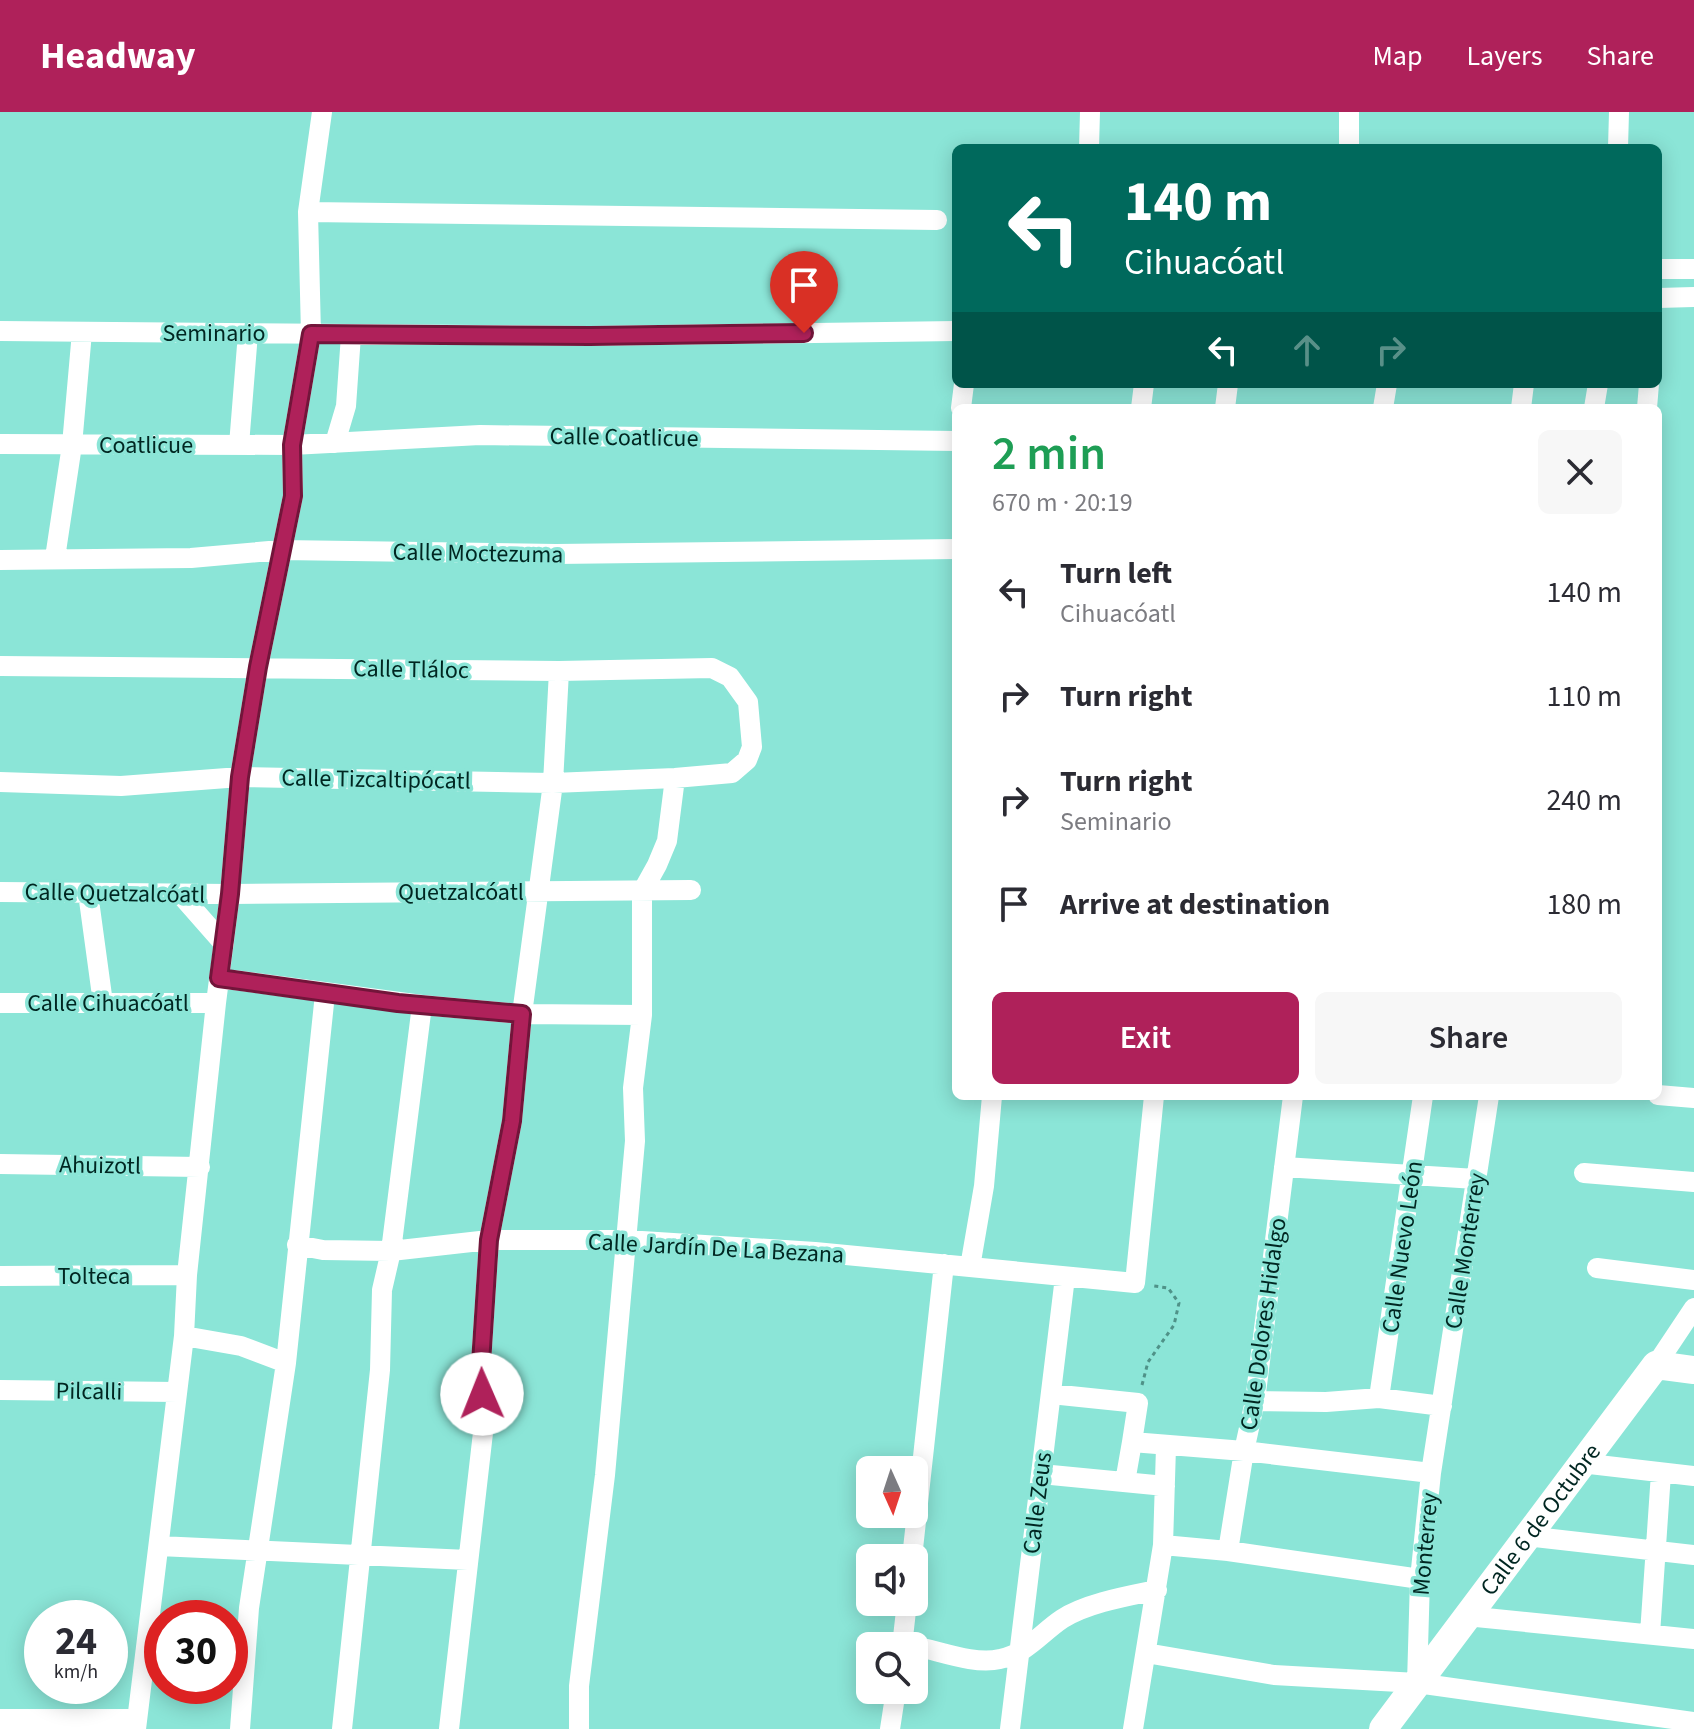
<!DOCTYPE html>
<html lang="en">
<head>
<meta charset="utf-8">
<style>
	body { margin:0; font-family:"Source Sans 3",sans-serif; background:#f7f7f7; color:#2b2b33; height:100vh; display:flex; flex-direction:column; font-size:30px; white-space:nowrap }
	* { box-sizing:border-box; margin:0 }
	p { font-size:26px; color:#7c7c81 }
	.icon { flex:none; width:44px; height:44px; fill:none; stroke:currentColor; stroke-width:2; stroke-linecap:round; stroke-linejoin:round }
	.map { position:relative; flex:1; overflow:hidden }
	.side { position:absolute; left:952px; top:292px; width:710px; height:696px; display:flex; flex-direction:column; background:#fff; border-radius:12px; box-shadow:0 4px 20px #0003 }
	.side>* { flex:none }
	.hud { position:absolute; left:952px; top:32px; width:710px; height:244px; border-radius:12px; box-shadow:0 4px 20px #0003; background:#00695c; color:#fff; overflow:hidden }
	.needle { width:52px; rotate:177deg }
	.controls { position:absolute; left:856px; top:1344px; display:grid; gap:16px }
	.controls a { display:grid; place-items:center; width:72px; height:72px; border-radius:12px; background:#fff; box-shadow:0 4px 20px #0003; font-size:40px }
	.speed { position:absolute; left:24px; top:1488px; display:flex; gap:16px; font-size:40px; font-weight:700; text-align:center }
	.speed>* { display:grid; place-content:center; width:104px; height:104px; border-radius:50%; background:#fff; box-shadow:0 4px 20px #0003; line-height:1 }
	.speed small { font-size:20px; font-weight:400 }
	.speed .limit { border:12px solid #d22; background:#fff; color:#111 }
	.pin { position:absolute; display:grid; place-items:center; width:68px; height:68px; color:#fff; margin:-82px -34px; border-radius:50% 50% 50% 0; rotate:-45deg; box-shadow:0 0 8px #0007 }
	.pin .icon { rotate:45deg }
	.me { position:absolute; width:88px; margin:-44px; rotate:359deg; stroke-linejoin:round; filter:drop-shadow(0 0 6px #0008) }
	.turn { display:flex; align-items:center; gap:28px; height:168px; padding:0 40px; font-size:36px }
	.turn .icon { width:104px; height:104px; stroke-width:2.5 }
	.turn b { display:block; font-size:56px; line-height:68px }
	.lanes { display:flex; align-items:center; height:76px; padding:0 40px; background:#0003; justify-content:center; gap:40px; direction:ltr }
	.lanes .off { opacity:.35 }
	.round { display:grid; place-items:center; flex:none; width:84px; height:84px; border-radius:12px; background:#f7f7f7 }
	.overview { display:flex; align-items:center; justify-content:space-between; height:136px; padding:0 40px }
	h1 { font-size:48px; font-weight:600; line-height:60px; color:#1e9e55 }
	.cta { display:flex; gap:16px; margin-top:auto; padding:16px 40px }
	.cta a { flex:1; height:92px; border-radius:12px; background:#af215a; color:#fff; font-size:32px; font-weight:600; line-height:92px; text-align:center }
	.cta a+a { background:#f7f7f7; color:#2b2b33 }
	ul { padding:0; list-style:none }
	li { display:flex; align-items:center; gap:24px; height:104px; padding:0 40px }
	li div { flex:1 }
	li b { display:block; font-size:30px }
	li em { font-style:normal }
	header { display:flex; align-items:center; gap:48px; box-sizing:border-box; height:112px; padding:0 40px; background:#af215a; color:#fff }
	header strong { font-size:38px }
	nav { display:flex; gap:44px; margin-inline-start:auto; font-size:28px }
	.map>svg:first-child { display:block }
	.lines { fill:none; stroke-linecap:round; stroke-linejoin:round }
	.path { stroke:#4f9288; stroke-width:3; stroke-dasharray:4 4; stroke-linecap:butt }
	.street { stroke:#fff; stroke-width:20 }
	.secondary { stroke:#fff; stroke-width:28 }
	.route-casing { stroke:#72153a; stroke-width:20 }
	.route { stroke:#af215a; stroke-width:14 }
	.labels { text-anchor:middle; stroke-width:7; stroke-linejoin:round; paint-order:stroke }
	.street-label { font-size:24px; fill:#002621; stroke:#8be5d7 }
</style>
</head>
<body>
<header>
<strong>Headway</strong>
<nav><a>Map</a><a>Layers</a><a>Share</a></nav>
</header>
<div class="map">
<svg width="1694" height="1617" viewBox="0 0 1694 1617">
	<rect width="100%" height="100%" fill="#8be5d7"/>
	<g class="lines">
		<!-- path -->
		<path class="path" d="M1142,1273L1148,1250L1174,1213L1179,1191L1168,1176L1154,1174"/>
		<!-- street -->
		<path class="street" d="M1089,36L1090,0
			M1349,36V0
			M1618,36L1619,0
			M308,100L937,108
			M1658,157H1694
			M1658,186L1694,185
			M0,219L590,224L956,219
			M961,296L964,272
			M1141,296L1144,272
			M1225,296L1228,272
			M1383,296L1387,272
			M1521,296L1524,272
			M1594,296L1598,272
			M1647,296L1649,272
			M335,331L346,294L351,223
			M0,332L292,333L480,323L956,329
			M239,333L248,221
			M55,446L72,333L82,220
			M0,448L191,446L281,438L556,442L956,437
			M0,554L559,559L712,556L730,565L748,590L752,635L747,648L732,661L675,666L553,671L240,665L121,674L0,670
			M0,780L230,782L691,778
			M88,781L103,891
			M180,782L224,832
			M219,866L422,893L522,902L642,903
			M0,891H216
			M1658,983L1694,986
			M0,1052L200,1055
			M1284,1055L1476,1067
			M1584,1061L1694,1070
			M297,1133L323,1138L391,1139L489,1128H626L815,1140L1135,1171L1154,984
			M970,1155L984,1074L992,984
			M1597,1156L1694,1168
			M0,1164L187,1163
			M184,1224L241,1234L286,1251
			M1656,1253L1694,1196
			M0,1278L177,1280
			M1051,1282L1138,1291L1132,1330L1244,1339L1431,1361
			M1379,1286L1423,984
			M1255,1289L1326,1290L1379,1286L1442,1294
			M1581,1351L1694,1364
			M1041,1362L1165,1374
			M1125,1370L1132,1330
			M1526,1424L1694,1443
			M1163,1433L1228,1439L1420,1467
			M159,1434L468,1448
			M1228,1439L1244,1339L1255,1289L1293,984
			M912,1446L944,1152
			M1466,1504L1694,1527
			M1650,1522L1661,1361
			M902,1534L907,1490
			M914,1534C940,1539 974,1553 1000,1547C1026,1542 1041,1521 1062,1507C1087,1491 1128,1484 1157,1478
			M1146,1541L1274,1563L1417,1571L1694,1610
			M1417,1571L1420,1467L1431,1361L1489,984
			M0,1607H137
			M136,1617L184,1224L187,1163L216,891L230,782L240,665L258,555L293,384L292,333L311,222L308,100L322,0
			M240,1617L249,1496L286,1251L325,882
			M342,1617L380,1258L382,1178L391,1139L422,893
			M449,1617L484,1312L481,1251L489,1128L512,1009L522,902L553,671L559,559
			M579,1617V1574L605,1363L635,1029L633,976L642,903V780L657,753L667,729L675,666
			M890,1617L896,1578
			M1010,1617L1065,1165
			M1133,1617L1163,1433L1166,1335"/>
		<!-- secondary -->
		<path class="secondary" id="s1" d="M1383,1617L1656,1253L1694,1258"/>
	</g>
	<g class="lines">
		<defs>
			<path id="route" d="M482,1282L481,1251L489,1128L512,1009L522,902L398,891L219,866L230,782L240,665L258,555L293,384L292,333L311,222L590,224L804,221"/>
		</defs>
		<!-- route casing -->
		<use href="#route" class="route-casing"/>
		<!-- route -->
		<use href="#route" class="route"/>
	</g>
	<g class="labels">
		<!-- street labels -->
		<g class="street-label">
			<text x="214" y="229">Seminario</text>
			<text transform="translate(624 325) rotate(1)" y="8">Calle Coatlicue</text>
			<text x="146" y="341">Coatlicue</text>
			<text transform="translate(478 441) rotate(1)" y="8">Calle Moctezuma</text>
			<text transform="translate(411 557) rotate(1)" y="8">Calle Tláloc</text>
			<text transform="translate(376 667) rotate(1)" y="8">Calle Tizcaltipócatl</text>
			<text x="461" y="788">Quetzalcóatl</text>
			<text transform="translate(115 781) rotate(1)" y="8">Calle Quetzalcóatl</text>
			<text x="108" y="899">Calle Cihuacóatl</text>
			<text transform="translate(100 1053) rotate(1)" y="8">Ahuizotl</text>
			<text transform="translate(1402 1135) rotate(-82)" y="8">Calle Nuevo León</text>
			<text transform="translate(716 1136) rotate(3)" y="8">Calle Jardín De La Bezana</text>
			<text transform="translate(1465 1139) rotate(-81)" y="8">Calle Monterrey</text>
			<text x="94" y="1172">Tolteca</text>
			<text transform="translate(1263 1212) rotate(-82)" y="8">Calle Dolores Hidalgo</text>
			<text transform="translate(89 1279) rotate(1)" y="8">Pilcalli</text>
			<text transform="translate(1037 1391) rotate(-83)" y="8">Calle Zeus</text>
			<text dy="8" stroke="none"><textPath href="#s1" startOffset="262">Calle 6 de Octubre</textPath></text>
			<text transform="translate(1425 1432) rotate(-85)" y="8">Monterrey</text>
		</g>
	</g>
</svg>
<div class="controls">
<a><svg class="needle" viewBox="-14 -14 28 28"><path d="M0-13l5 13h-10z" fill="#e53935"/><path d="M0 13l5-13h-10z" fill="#7c7c81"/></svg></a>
<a><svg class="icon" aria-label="sound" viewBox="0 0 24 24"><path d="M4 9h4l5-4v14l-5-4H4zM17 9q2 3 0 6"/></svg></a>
<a><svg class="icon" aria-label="search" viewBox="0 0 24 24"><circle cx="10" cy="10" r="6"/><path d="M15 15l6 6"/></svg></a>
</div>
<div class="speed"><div>24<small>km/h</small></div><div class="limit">30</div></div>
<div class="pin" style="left:804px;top:221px;background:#d93025"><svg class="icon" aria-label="arrive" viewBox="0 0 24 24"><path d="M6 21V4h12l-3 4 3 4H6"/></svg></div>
<svg class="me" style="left:482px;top:1282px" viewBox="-20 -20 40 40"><circle r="19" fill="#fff"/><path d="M0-13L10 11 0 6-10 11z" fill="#af215a"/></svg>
<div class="hud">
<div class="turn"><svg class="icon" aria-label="left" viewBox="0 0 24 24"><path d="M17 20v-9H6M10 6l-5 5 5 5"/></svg><div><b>140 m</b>Cihuacóatl</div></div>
<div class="lanes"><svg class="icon" aria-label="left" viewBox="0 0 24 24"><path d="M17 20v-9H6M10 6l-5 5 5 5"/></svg><svg class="icon off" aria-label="ahead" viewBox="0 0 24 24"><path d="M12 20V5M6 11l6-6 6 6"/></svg><svg class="icon off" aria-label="right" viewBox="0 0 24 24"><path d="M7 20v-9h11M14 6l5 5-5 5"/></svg></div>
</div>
<section class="side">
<div class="overview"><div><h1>2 min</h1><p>670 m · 20:19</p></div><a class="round"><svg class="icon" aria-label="close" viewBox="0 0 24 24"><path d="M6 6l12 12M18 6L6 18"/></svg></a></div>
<ul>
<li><svg class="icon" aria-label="left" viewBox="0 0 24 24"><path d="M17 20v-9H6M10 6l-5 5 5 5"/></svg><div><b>Turn left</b><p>Cihuacóatl</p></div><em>140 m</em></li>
<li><svg class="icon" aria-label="right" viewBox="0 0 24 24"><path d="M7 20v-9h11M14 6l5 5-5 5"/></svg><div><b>Turn right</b></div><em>110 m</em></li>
<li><svg class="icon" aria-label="right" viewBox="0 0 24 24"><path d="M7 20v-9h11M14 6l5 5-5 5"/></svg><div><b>Turn right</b><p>Seminario</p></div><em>240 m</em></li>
<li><svg class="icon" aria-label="arrive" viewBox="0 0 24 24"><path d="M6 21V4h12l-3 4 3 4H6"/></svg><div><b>Arrive at destination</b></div><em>180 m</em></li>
</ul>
<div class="cta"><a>Exit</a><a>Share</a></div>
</section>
</div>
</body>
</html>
